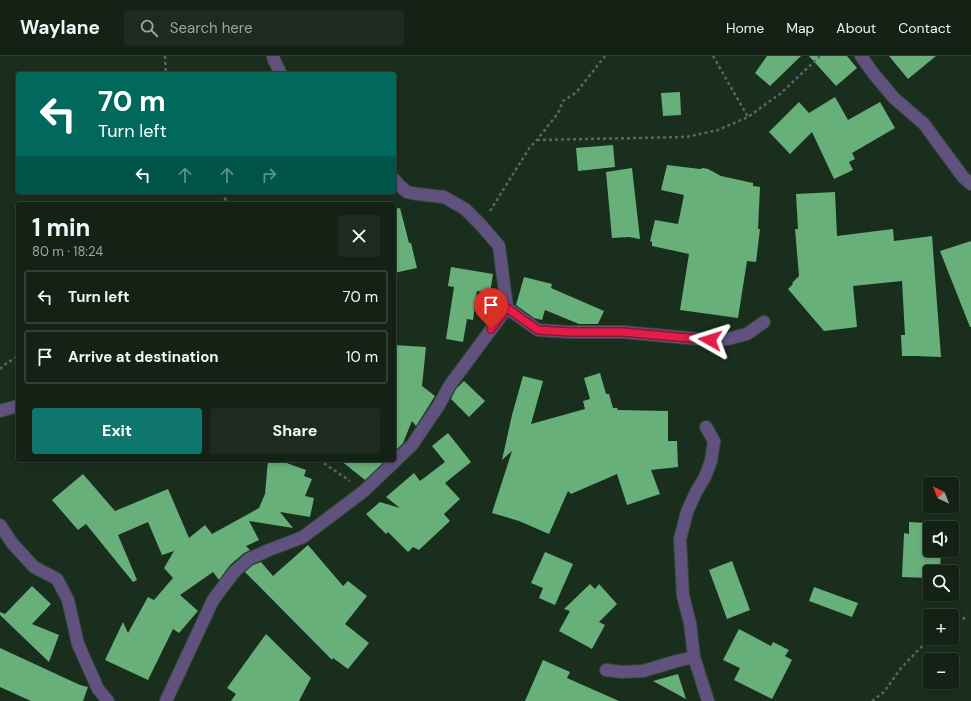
<!DOCTYPE html>
<html lang="en">
<head>
<meta charset="utf-8">
<style>
	body { margin:0; font-family:"DM Sans",sans-serif; background:#1d2a1f; color:#f1f3f6; height:100vh; display:flex; flex-direction:column; font-size:15px; white-space:nowrap }
	* { box-sizing:border-box; margin:0 }
	p { font-size:13px; color:#9da4a1 }
	.icon { flex:none; width:22px; height:22px; fill:none; stroke:currentColor; stroke-width:2; stroke-linecap:round; stroke-linejoin:round }
	.map { position:relative; flex:1; overflow:hidden }
	.side { position:absolute; left:16px; top:146px; width:380px; height:260px; display:flex; flex-direction:column; background:#142216; border-radius:4px; box-shadow:0 2px 6px #0003,0 0 0 1px #333f35 }
	.side>* { flex:none }
	.guide { position:absolute; left:16px; top:16px; width:380px; height:122px; border-radius:4px; box-shadow:0 2px 6px #0003,0 0 0 1px #333f35; background:#00695c; color:#fff; overflow:hidden }
	.needle { width:26px; rotate:317deg }
	.tools { position:absolute; left:923px; top:421px; display:grid; gap:8px }
	.tools a { display:grid; place-items:center; width:36px; height:36px; border-radius:4px; background:#142216; box-shadow:0 2px 6px #0003,0 0 0 1px #333f35; font-size:20px }
	.pin { position:absolute; display:grid; place-items:center; width:34px; height:34px; color:#fff; margin:-41px -17px; border-radius:50% 50% 50% 0; rotate:-45deg; box-shadow:0 0 4px #0007 }
	.pin .icon { rotate:45deg }
	.me { position:absolute; width:44px; margin:-22px; rotate:276deg; stroke-linejoin:round; filter:drop-shadow(0 0 3px #0008) }
	.turn { display:flex; align-items:center; gap:14px; height:84px; padding:0 16px; font-size:18px }
	.turn .icon { width:52px; height:52px; stroke-width:2.5 }
	.turn b { display:block; font-size:28px; line-height:34px }
	.lanes { display:flex; align-items:center; height:38px; padding:0 16px; background:#0003; justify-content:center; gap:20px; direction:ltr }
	.lanes .off { opacity:.35 }
	.round { display:grid; place-items:center; flex:none; width:42px; height:42px; border-radius:4px; background:#1d2a1f }
	.headline { display:flex; align-items:center; justify-content:space-between; height:68px; padding:0 16px }
	h1 { font-size:24px; font-weight:700; line-height:30px }
	.primary-button { display:flex; gap:8px; margin-top:auto; padding:8px 16px }
	.primary-button a { flex:1; height:46px; border-radius:4px; background:#0f766e; color:#fff; font-size:16px; font-weight:700; line-height:46px; text-align:center }
	.primary-button a+a { background:#1d2a1f; color:#f1f3f6 }
	ul { padding:0; list-style:none }
	li { display:flex; align-items:center; gap:12px; height:54px; margin:0 8px 6px; padding:0 8px; border:2px solid #333f35; border-radius:4px }
	li div { flex:1 }
	li b { display:block; font-size:15px }
	li em { font-style:normal }
	header { display:flex; align-items:center; gap:24px; box-sizing:border-box; height:56px; padding:0 20px; background:#142216; border-bottom:1px solid #333f35 }
	header strong { font-size:19px }
	nav { display:flex; gap:22px; margin-inline-start:auto; font-size:14px }
	.search { width:280px; height:36px; background:#1d2a1f; display:flex; align-items:center; gap:10px; box-sizing:border-box; padding:0 14px; border-radius:4px; color:#9da4a1; font-size:15px }
	.map>svg:first-child { display:block }
	.building { fill:#68b079 }
	.lines { fill:none; stroke-linecap:round; stroke-linejoin:round }
	.street-casing { stroke:#364939; stroke-width:14 }
	.path { stroke:#57695b; stroke-width:2.5; stroke-dasharray:3 3; stroke-linecap:butt }
	.street { stroke:#61517f; stroke-width:12 }
	.route-casing { stroke:#92132f; stroke-width:10 }
	.route { stroke:#e11d48; stroke-width:7 }
</style>
</head>
<body>
<header>
<strong>Waylane</strong>
<div class="search"><svg class="icon" aria-label="search" viewBox="0 0 24 24"><circle cx="10" cy="10" r="6"/><path d="M15 15l6 6"/></svg>Search here</div>
<nav><a>Home</a><a>Map</a><a>About</a><a>Contact</a></nav>
</header>
<div class="map">
<svg width="971" height="645" viewBox="0 0 971 645">
	<rect width="100%" height="100%" fill="#1a2e1e"/>
	<!-- building -->
	<path class="building" d="M767,0H801L770,30L755,17Z
		M809,0H847L857,12L836,30Z
		M889,0H936L908,23Z
		M680,36L681,59L663,60L661,37Z
		M835,41L848,64L880,46L895,72L852,97L855,103L849,106L853,114L834,123L812,76L790,98L769,76L799,46L809,57Z
		M613,89L615,111L578,115L576,92Z
		M667,109L700,113L703,112L708,113L721,120L753,127V130L760,131L758,173H760L756,206L747,205L738,262L680,254L689,198L652,190V186L650,185L655,164L678,168L684,139L661,134Z
		M632,112L640,183L629,181L612,182L606,116Z
		M835,136L837,180L893,173L894,185L932,180L941,301L916,300H902L901,279H905L902,225L853,230L857,271L824,275L788,233L793,228L792,227L799,220L795,173H798L796,138Z
		M400,152L409,187H411L417,212L394,217V153Z
		M971,185V271H970L940,195Z
		M451,211L493,218L490,237L477,235L473,264L467,263L463,286L446,283L454,231L448,230Z
		M524,221L552,228L551,232L604,255L598,268H579L545,254L542,264L534,262L516,249Z
		M394,289L426,291L422,330L435,340L416,370L412,365L403,387L394,396Z
		M600,317L606,338H609L613,352H617L618,354L668,355V385H677L678,411L651,414L660,438L627,449L617,418L571,438L568,435L549,478L519,465L492,457L512,395L502,404L512,359L523,320L543,325L531,368L585,353L583,345L590,343L584,322Z
		M464,325L485,345L469,361L451,343L456,333Z
		M448,377L471,406L445,427L460,443L444,458L450,465L419,494L413,491L408,496L388,476L386,478L366,458L380,446L400,452L386,441L414,417L420,425L445,406L432,390Z
		M268,404L281,405L306,414L304,420L312,423L305,440L314,442L310,461L280,456L293,472L249,465L259,484L246,490L250,494L244,497L230,509L219,524L213,516L180,539L198,555L179,577L173,573L148,624L105,604L123,566L128,577L148,541L154,544L173,522L164,512L174,495L162,499L148,466L118,479L137,524L133,526L86,468L78,474L52,444L83,418L115,455L168,433L189,482L205,469L212,478L259,452L265,438Z
		M340,404H386L365,424Z
		M909,466L942,468V472H930V494H941L940,516H930V522L902,521L904,477L909,478Z
		M308,489L343,530L348,525L367,540L345,568L369,587L348,613L333,602L332,604L245,516L253,509L261,506L273,520Z
		M545,496L573,508L555,549L539,542L543,532L531,527Z
		M732,505L750,554L727,563L709,514Z
		M590,528L595,533L599,528L617,548L599,566L605,569L592,593L559,575L570,555L564,553Z
		M32,530L51,548L32,568L59,579L49,606L0,559V556L5,558Z
		M814,531L858,547L852,561L809,545Z
		M739,573L771,590L773,586L789,594L785,600L792,604L772,643L734,624L740,612L723,604Z
		M266,578L311,622L299,645H231L236,638L227,632Z
		M0,592L80,629L88,631L83,645H31L0,631Z
		M543,604L570,616L567,622L619,645H525Z
		M678,618L686,643L653,625Z"/>
	<g class="lines">
		<defs>
			<path id="street" d="M273,0L274,4L281,18
				M861,0L873,17L894,42L924,68L963,121L971,128
				M394,123L399,129L407,136L417,138L444,141L465,153L481,169L499,190L507,252L538,274L570,276H623L710,284L728,283L747,278L764,266
				M0,355L18,350
				M706,371L714,385L711,405L705,421L696,436L687,456L680,483L683,540L690,567L694,601L708,645
				M0,469L12,487L34,511L57,523L68,544L78,588L98,633L108,645
				M606,614L622,616L643,615L677,605L694,601
				M166,645L213,544L235,515L249,503L269,494L303,481L364,435L412,389L439,349L450,329L507,252"/>
		</defs>
		<!-- street casing -->
		<use href="#street" class="street-casing"/>
		<!-- path -->
		<path class="path" d="M165,0L166,18
			M713,0L748,61
			M537,84L686,81L718,74L748,61L780,38L820,0
			M223,136L227,148
			M490,155L530,91L537,84L558,57L563,45L574,38L579,33L605,0
			M0,313L4,309L18,300
			M319,404L350,425
			M952,569L968,560
			M872,645L884,636L901,612L930,582"/>
		<!-- street -->
		<use href="#street" class="street"/>
	</g>
	<g class="lines">
		<defs>
			<path id="route" d="M491,273L507,252L538,274L570,276H623L710,284"/>
		</defs>
		<!-- route casing -->
		<use href="#route" class="route-casing"/>
		<!-- route -->
		<use href="#route" class="route"/>
	</g>
</svg>
<div class="tools">
<a><svg class="needle" viewBox="-14 -14 28 28"><path d="M0-13l5 13h-10z" fill="#e53935"/><path d="M0 13l5-13h-10z" fill="#9da4a1"/></svg></a>
<a><svg class="icon" aria-label="sound" viewBox="0 0 24 24"><path d="M4 9h4l5-4v14l-5-4H4zM17 9q2 3 0 6"/></svg></a>
<a><svg class="icon" aria-label="search" viewBox="0 0 24 24"><circle cx="10" cy="10" r="6"/><path d="M15 15l6 6"/></svg></a>
<a>+</a>
<a>−</a>
</div>
<div class="pin" style="left:491px;top:273px;background:#d93025"><svg class="icon" aria-label="arrive" viewBox="0 0 24 24"><path d="M6 21V4h12l-3 4 3 4H6"/></svg></div>
<svg class="me" style="left:710px;top:284px" viewBox="-20 -20 40 40"><path d="M0-17L14 15 0 8-14 15z" fill="#e11d48" stroke="#fff" stroke-width="4"/></svg>
<div class="guide">
<div class="turn"><svg class="icon" aria-label="left" viewBox="0 0 24 24"><path d="M17 20v-9H6M10 6l-5 5 5 5"/></svg><div><b>70 m</b>Turn left</div></div>
<div class="lanes"><svg class="icon" aria-label="left" viewBox="0 0 24 24"><path d="M17 20v-9H6M10 6l-5 5 5 5"/></svg><svg class="icon off" aria-label="ahead" viewBox="0 0 24 24"><path d="M12 20V5M6 11l6-6 6 6"/></svg><svg class="icon off" aria-label="ahead" viewBox="0 0 24 24"><path d="M12 20V5M6 11l6-6 6 6"/></svg><svg class="icon off" aria-label="right" viewBox="0 0 24 24"><path d="M7 20v-9h11M14 6l5 5-5 5"/></svg></div>
</div>
<section class="side">
<div class="headline"><div><h1>1 min</h1><p>80 m · 18:24</p></div><a class="round"><svg class="icon" aria-label="close" viewBox="0 0 24 24"><path d="M6 6l12 12M18 6L6 18"/></svg></a></div>
<ul>
<li><svg class="icon" aria-label="left" viewBox="0 0 24 24"><path d="M17 20v-9H6M10 6l-5 5 5 5"/></svg><div><b>Turn left</b></div><em>70 m</em></li>
<li><svg class="icon" aria-label="arrive" viewBox="0 0 24 24"><path d="M6 21V4h12l-3 4 3 4H6"/></svg><div><b>Arrive at destination</b></div><em>10 m</em></li>
</ul>
<div class="primary-button"><a>Exit</a><a>Share</a></div>
</section>
</div>
</body>
</html>
